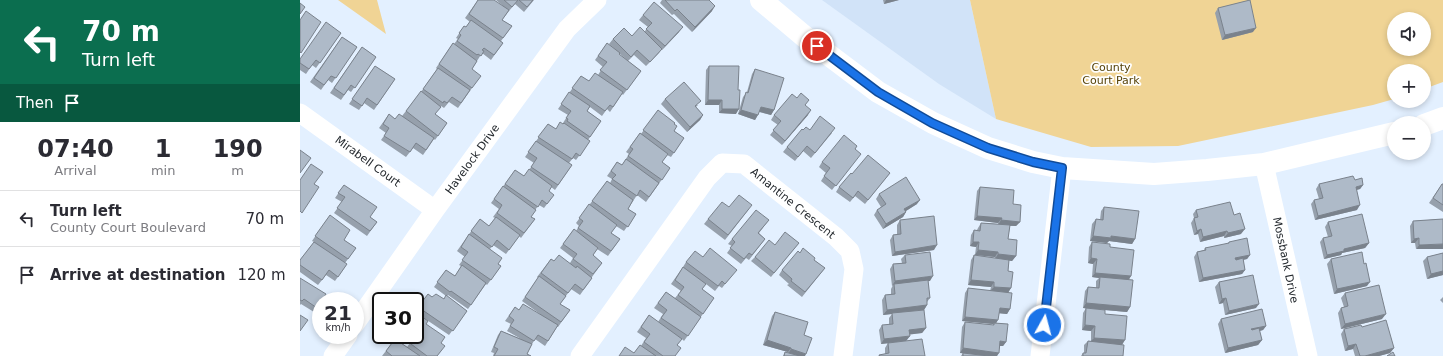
<!DOCTYPE html>
<html lang="en">
<head>
<meta charset="utf-8">
<style>
	body { margin:0; font-family:"DejaVu Sans",sans-serif; background:#f2f2f3; color:#2b2b33; height:100vh; display:flex; flex-direction:column; font-size:15px; white-space:nowrap }
	* { box-sizing:border-box; margin:0 }
	p { font-size:13px; color:#7c7c81 }
	.icon { flex:none; width:22px; height:22px; fill:none; stroke:currentColor; stroke-width:2; stroke-linecap:round; stroke-linejoin:round }
	.map { position:relative; flex:1; overflow:hidden }
	.panel { display:flex; flex-direction:column; background:#fff; width:300px }
	.panel>* { flex:none }
	.banner { background:#0b6e4f; color:#fff; overflow:hidden }
	.tools { position:absolute; left:1087px; top:12px; display:grid; gap:8px }
	.tools a { display:grid; place-items:center; width:44px; height:44px; border-radius:50%; background:#fff; box-shadow:0 2px 6px #0003; font-size:20px }
	.speed { position:absolute; left:12px; top:292px; display:flex; gap:8px; font-size:20px; font-weight:700; text-align:center }
	.speed>* { display:grid; place-content:center; width:52px; height:52px; border-radius:50%; background:#fff; box-shadow:0 2px 6px #0003; line-height:1 }
	.speed small { font-size:10px; font-weight:400 }
	.speed .limit { border:2px solid #111; border-radius:6px; background:#fff; color:#111 }
	.pin { position:absolute; display:grid; place-items:center; width:34px; height:34px; color:#fff; margin:-17px; border:2px solid #fff; border-radius:50%; box-shadow:0 1px 4px #0007 }
	.me { position:absolute; width:44px; margin:-22px; rotate:7deg; stroke-linejoin:round; filter:drop-shadow(0 0 3px #0008) }
	.turn { display:flex; align-items:center; gap:14px; height:84px; padding:0 16px; font-size:18px }
	.turn .icon { width:52px; height:52px; stroke-width:2.5 }
	.turn b { display:block; font-size:28px; line-height:34px }
	.then { display:flex; align-items:center; height:38px; padding:0 16px; background:#0003; gap:8px; font-size:15px }
	.eta { display:flex; justify-content:space-evenly; align-items:center; height:68px; text-align:center }
	.eta b { font-size:24px; font-weight:700; line-height:28px }
	ul { padding:0; list-style:none }
	li { display:flex; align-items:center; gap:12px; height:56px; padding:0 16px; border-top:1px solid #e1e1e2 }
	li div { flex:1 }
	li b { display:block; font-size:15px }
	li em { font-style:normal }
	main { display:flex; flex:1; min-height:0 }
	.map>svg:first-child { display:block }
	.built { fill:#d1e3f8 }
	.green { fill:#f0d495; fill-rule:evenodd }
	.lines { fill:none; stroke-linecap:round; stroke-linejoin:round }
	.street { stroke:#fff; stroke-width:19 }
	.secondary { stroke:#fff; stroke-width:22 }
	.wall { fill:#96a0ac; fill-rule:evenodd }
	.shaded-wall { fill:#7a828c }
	.building { fill:#aebac8; stroke:#7a828c }
	.route-casing { stroke:#114b97; stroke-width:10 }
	.route { stroke:#1a73e8; stroke-width:7 }
	.labels { text-anchor:middle; stroke-width:3.5; stroke-linejoin:round; paint-order:stroke }
	.park-label { font-size:11px; fill:#564207; stroke:#fff }
	.street-label { font-size:11px; fill:#22272c; stroke:#fff }
</style>
</head>
<body>
<main>
<section class="panel">
<div class="banner">
<div class="turn"><svg class="icon" aria-label="left" viewBox="0 0 24 24"><path d="M17 20v-9H6M10 6l-5 5 5 5"/></svg><div><b>70 m</b>Turn left</div></div>
<div class="then">Then<svg class="icon" aria-label="arrive" viewBox="0 0 24 24"><path d="M6 21V4h12l-3 4 3 4H6"/></svg></div>
</div>
<div class="eta">
<div><b>07:40</b><p>Arrival</p></div>
<div><b>1</b><p>min</p></div>
<div><b>190</b><p>m</p></div>
</div>
<ul>
<li><svg class="icon" aria-label="left" viewBox="0 0 24 24"><path d="M17 20v-9H6M10 6l-5 5 5 5"/></svg><div><b>Turn left</b><p>County Court Boulevard</p></div><em>70 m</em></li>
<li><svg class="icon" aria-label="arrive" viewBox="0 0 24 24"><path d="M6 21V4h12l-3 4 3 4H6"/></svg><div><b>Arrive at destination</b></div><em>120 m</em></li>
</ul>
</section>
<div class="map">
<svg width="1143" height="356" viewBox="0 0 1143 356">
	<rect width="100%" height="100%" fill="#e3f0ff"/>
	<!-- built -->
	<path class="built" d="M522,0H670L696,119L639,84Z"/>
	<!-- green -->
	<path class="green" d="M38,0H77L86,34Z
		M670,0H1143V82L1124,89V71H1094V99L1073,105L878,146L791,147L696,119ZM1094,19H1124V49H1094Z"/>
	<g class="lines">
		<!-- street -->
		<path class="street" d="M0,113L135,210
			M964,164L1008,356
			M55,324L135,210L267,29L297,0
			M33,356L48,335
			M280,356L407,178L422,163L444,164L536,237L550,251L554,269L543,356
			M740,356L762,168"/>
		<!-- secondary -->
		<path class="secondary" d="M461,0L505,37L578,92L633,123L688,148L733,162L762,168L854,174L907,170L964,164L1094,133
			M1124,125L1143,118"/>
	</g>
	<!-- wall -->
	<path class="wall" d="M178,0L203,6L196,0H234L224,12L215,4L209,11L202,20L212,26L201,41L203,43L191,60L182,53L172,69V88L158,108L149,102L144,108L141,106L140,107L135,114L147,123L135,140L134,139L123,155L113,148L106,157L81,140L86,133L79,128L89,114L95,119L102,116L121,92L137,69L136,68L153,43L154,44L158,39L156,38L164,26L166,27L170,22L165,18Z
		M362,0H409L412,11L392,32L374,14L372,15L360,3Z
		M583,0H599L584,4Z
		M918,8L953,32L922,40L915,13Z
		M343,15L379,32L362,50H361L359,53L346,66L334,55L328,61L341,71L323,95L322,94L310,112L307,109L302,116L290,107L287,111L301,121L288,140L290,141L276,160L273,158L269,163L272,165L255,190L251,187L249,191L250,200L244,208L239,205L235,210L231,217L235,219L221,238L219,236L206,254L193,245L190,249L198,264L201,266L187,285L186,284L168,309L148,295L147,296L167,311L149,335L115,312V311L128,294L132,297L144,299L146,296L134,287L146,270L155,276L161,266L159,265L165,257L157,251L180,219L189,226L195,218L193,217L199,209L191,203L215,170L224,176L229,170L234,163L225,157L248,124L256,129L264,123H263L268,115L258,109L281,76L289,81L298,75L303,67L295,60L307,43L315,49L309,44L313,39L332,36L345,31L348,27L339,20ZM319,53L327,60L319,54Z
		M41,33L16,68L12,65L6,74L0,70V59Z
		M42,37L57,47L32,83L28,80L21,90L10,82Z
		M62,47L76,57L51,92L48,90L41,100L30,93Z
		M75,66L95,79L74,110L64,103L59,110L49,104Z
		M409,66L436,114L419,113V105H405L406,70Z
		M455,69L474,110L471,115L459,112L455,120L438,114L443,97L447,92L452,74Z
		M365,99L398,105L396,107L403,115L400,120L387,132L361,104Z
		M505,105L508,115L482,145L470,135L478,125L471,120L474,115Z
		M358,110L374,124V131L384,138L371,157L367,155L362,162L370,168L346,202L337,195L328,209L336,214L324,231L316,226L311,233L320,239L308,256L297,249L293,255L302,263L292,277V278L280,295L271,289L260,304L270,310L258,327H257L245,346L235,339L231,346L227,354L231,356H193L194,353L191,352L198,335L201,331L221,339L207,331L211,324L205,321L215,307L219,310L240,314L222,301L238,278L237,277L251,259L254,261L270,263L273,258L260,248L274,229L276,231L279,226L276,223L307,181L310,183L312,179L307,176L317,162L322,165L329,154L326,152L340,133L341,134Z
		M503,130H510L532,133L511,158L503,151L495,161L483,152L487,147Z
		M557,146L555,149L557,158L532,190L521,181L526,173L519,167L522,162Z
		M590,173L565,204L555,196L550,202L536,192L539,187L552,174Z
		M1055,180L1063,185L1060,189L1056,190L1057,210L1015,220L1011,204L1014,200L1019,199L1016,189L1019,184Z
		M1142,184H1143V212L1129,203Z
		M44,185L70,217L77,222L67,236L34,213L42,202L35,198Z
		M680,187L713,204L720,222L716,226H710L708,239L716,256L712,261L709,260L708,271L711,288L708,292L710,309L707,314L699,313L696,323L706,342L703,346H700L697,356H661L663,353H660L662,327L665,322L693,325V324L662,321L665,293L668,288L690,291L691,287L668,285L671,260L674,255L695,258V257L675,255L676,247L670,246L671,235L674,230H677L678,228L681,223L698,224V223L674,220L677,191Z
		M579,194L617,204L606,211V212L603,217L583,229L574,215L577,210L581,207L576,199Z
		M429,207L449,209L425,240L404,224L408,219Z
		M804,207L835,239L832,244L809,241L807,243L790,241L792,224L796,219L800,220L801,211Z
		M896,210L934,215L941,234L924,238V236L900,242L898,234L894,235L891,223L894,218L893,214Z
		M30,215L44,240L56,248L45,263L47,264L35,281L26,275L18,285L0,272V260L14,242L12,241Z
		M1143,219L1116,249L1115,243H1111L1110,226L1113,221Z
		M469,220L459,233L465,239L449,260L446,258L441,264L427,253L432,246L428,244L432,239Z
		M600,220L634,250L592,256L590,240L593,235L597,234V225Z
		M1028,222L1069,243L1065,248L1042,253L1041,255L1024,259L1020,242L1023,238L1028,237L1025,227Z
		M792,242L810,247L831,276L829,279L830,307L827,312L783,308L785,291L788,287L796,288V281L799,278L792,277L793,264L788,263L789,247Z
		M929,242L950,255L947,259L943,260L945,270L942,274L899,282L894,257L897,252L904,250L905,248L927,244Z
		M499,243L471,277L451,261L455,257L475,245Z
		M500,253L514,260L525,268L502,297L487,285L489,284L479,275L482,270Z
		M1143,253V275L1127,279L1123,261L1127,257Z
		M605,255L630,281H628L630,298L627,302V305L624,310L615,311L626,328L622,333L609,334L610,336L606,341L581,344L579,330L582,325H589V318L592,314L583,315L582,300L585,295L591,294V289L593,285L592,286L590,269L593,264L602,263L601,259Z
		M403,257L433,274L422,288L419,286L415,291L406,284L402,289L414,298L384,341L382,339L377,345L375,356H319L334,353L341,346L346,338L337,332L349,315L358,322L363,314L354,308L366,292L375,298L381,291L371,284L383,267L391,273L383,267L386,262Z
		M1031,259L1067,286L1034,294L1027,264Z
		M0,278L21,302L14,312L1,304L0,305Z
		M919,282L956,308L925,315L923,303L919,304L915,287Z
		M1045,293L1082,319L1041,329L1038,313L1041,308L1044,307L1041,298Z
		M1143,297V303L1140,300Z
		M786,308L805,314L822,344L823,356H781L783,353H784V345L788,341H791V331L782,330L783,313Z
		M115,312L126,324L141,343L142,350L137,356H82L95,339L107,347L114,338L109,335H115Z
		M475,312L504,335L505,356H483L485,352L488,353V352L463,345L472,316Z
		M921,319L966,326L963,330L959,331L962,340L958,345L925,353L918,324Z
		M1062,327L1094,348L1090,353L1079,356H1055L1053,349L1045,351L1041,334L1044,329Z
		M588,343L625,356H578L579,355L585,354V348Z"/>
	<!-- shaded-wall -->
	<path class="shaded-wall" d="M586,0H599L584,4Z
		M415,6L412,11L392,32L395,27Z
		M383,27L379,32L362,50L365,46Z
		M956,28L953,32L922,40L925,35Z
		M408,100H422L419,105H405Z
		M461,107L474,110L471,115L457,111Z
		M422,109H439L436,114L419,113Z
		M441,110L458,115L455,120L438,114Z
		M511,110L508,115L482,145L485,141Z
		M403,115L400,120L387,132L390,127Z
		M1063,185L1060,189L1052,191L1056,187Z
		M620,200L617,204L601,214L604,209Z
		M1060,205L1057,210L1015,220L1018,216Z
		M606,212L603,217L583,229L586,224Z
		M677,216L702,218L698,223L674,220Z
		M701,220L720,222L716,226L698,225Z
		M901,229L898,234L894,235L897,231Z
		M945,229L941,234L924,238L928,233Z
		M927,231L924,236L900,242L903,237Z
		M793,236H811L835,239L832,244L809,241L807,243L790,241Z
		M1119,238L1115,243H1111L1114,239Z
		M673,242H679L676,247L670,246Z
		M1069,243L1065,248L1042,253L1041,255L1024,259L1027,255L1044,249Z
		M1143,244V249H1116L1119,245Z
		M637,245L634,250L592,256L595,252Z
		M678,250L698,252L695,257L675,255Z
		M698,254L716,256L712,261L695,259Z
		M950,255L947,259L932,262L935,258Z
		M791,258L797,259L793,264L788,263Z
		M945,270L942,274L899,282L903,278Z
		M1143,271V275L1127,279L1131,274Z
		M795,273L831,276L828,281L800,277L799,278L792,277Z
		M633,276L630,281L594,285V284L592,286L595,281Z
		M671,280L694,282L691,287L668,285Z
		M1070,282L1067,286L1034,294L1037,289Z
		M694,287L711,288L708,293L690,291Z
		M926,298L923,303L919,304L922,299Z
		M786,303L830,307L827,312L783,308Z
		M959,304L956,308L925,315L929,311Z
		M627,305L624,310L583,315L587,310Z
		M700,308L710,309L707,314L696,313Z
		M1086,314L1082,319L1041,329L1045,324Z
		M665,317L698,320L695,325L694,323L693,324L662,321Z
		M785,325L795,326L791,331L782,330Z
		M966,326L963,330L948,334L951,329Z
		M626,328L622,333L606,335L609,330Z
		M610,336L606,341L581,344L584,339Z
		M794,338L825,340L822,345L790,342Z
		M467,340L491,348L488,352L463,345Z
		M962,340L958,345L925,353L928,348Z
		M700,341L706,342L703,346H697Z
		M1056,344L1053,349L1045,351L1048,346Z
		M663,348L699,353L697,356H684L660,353Z
		M1094,348L1090,353L1079,356H1065Z
		M491,349L506,354L505,356H494L488,354Z"/>
	<!-- building -->
	<path class="building" d="M178,0H194L209,10L202,20L212,26L203,38L169,14Z
		M204,0H218L212,7Z
		M219,0H233L227,7Z
		M365,0H409L415,6L395,27L377,9L375,11Z
		M950,0L956,28L925,35L918,8Z
		M354,2L383,27L365,46L346,29L352,23L343,15Z
		M0,3L5,7L0,14Z
		M6,11L21,22L1,53L0,52V20Z
		M171,20L203,43L194,55L184,48L182,50L184,51L181,56L178,54L177,55L157,41L161,35L159,33L164,26L166,27Z
		M26,22L41,33L20,63L16,60L9,69L0,63V59Z
		M340,27L362,49L350,62L337,50L331,57L313,39L324,28L332,36Z
		M42,37L57,47L36,78L31,76L24,85L14,78Z
		M153,43L177,61L172,69L181,76L172,88L139,64Z
		M307,43L320,53L319,54L341,71L327,90L300,70L307,62L298,56Z
		M62,47L76,57L55,88L51,85L44,95L34,88Z
		M75,66L95,79L77,105L67,98L62,106L52,99Z
		M409,66H439L438,90H440L439,109H422V100H408Z
		M138,68L170,90L161,103L152,97L147,103L144,101L143,103L123,89Z
		M455,69L484,78L474,110L461,107L458,115L441,110L446,92L448,93Z
		M295,73L323,92L313,107L310,105L305,111L272,88L281,76L289,81Z
		M384,82L401,101L395,106L403,115L390,127L365,99Z
		M121,91L141,107L135,114L147,123L138,136L106,111Z
		M269,92L290,106L287,111L301,121L290,137L267,121L268,119L266,118L271,111L261,104Z
		M501,93L509,100L505,105L511,110L485,141L473,130L481,121L474,115L492,94L497,98Z
		M358,110L375,123L374,124L377,126L374,131L384,138L374,153L343,130Z
		M89,114L95,119L99,114L134,138L126,150L116,143L110,152L84,136L89,128L83,124Z
		M520,116L535,128L515,153L507,146L498,157L487,147L502,129L503,130L506,127L510,130Z
		M260,122L263,124L264,123L290,141L280,156L276,153L272,159L238,137L248,124L256,129Z
		M340,133L368,154L362,162L370,168L362,180L328,156L333,149L330,147Z
		M544,135L557,146L555,149L561,154L536,186L524,176L530,168L522,162Z
		M236,141L272,165L258,185L231,167L237,158L228,152Z
		M0,150L11,158L0,173Z
		M568,155L590,173L568,200L558,191L553,198L539,187L551,173L552,174Z
		M326,159L359,183L349,197L340,190L337,196L312,179L316,175L311,171L317,162L322,165Z
		M11,164L23,172L14,184L19,187L2,213L0,211V180Z
		M229,169L252,186L249,191L254,195L247,204L242,200L238,207L205,184L215,170L224,176Z
		M1053,176L1055,180L1062,178L1063,185L1056,187L1060,205L1018,216L1014,200L1023,198L1019,184Z
		M606,177L620,200L604,209L606,212L586,224L577,210L586,204L579,194Z
		M307,181L333,200L328,209L336,214L328,227L292,201Z
		M1142,184H1143V205L1133,198Z
		M44,185L77,207L70,217L77,222L70,231L37,208L45,197L38,193Z
		M203,186L236,210L231,217L235,219L224,233L197,213L202,205L194,199Z
		M680,187L714,190L713,204L721,205L720,222L701,220L702,218L677,216Z
		M439,195L452,205L428,235L408,219L422,202L429,207Z
		M930,202L934,215L940,213L945,229L928,233L927,231L903,237L901,229L897,231L894,218L898,217L896,210Z
		M289,204L317,225L311,233L320,239L311,251L278,228L283,221L279,218Z
		M804,207L839,211L835,239L811,236V238L793,236L796,219L803,220Z
		M456,210L469,220L458,233L465,239L452,255L449,253L444,259L430,248L435,242L432,239Z
		M1062,214L1069,243L1044,249V251L1027,255L1023,238L1032,236L1028,222Z
		M30,215L50,230L44,240L56,248L48,259L15,236Z
		M634,216L637,245L595,252L593,235L601,234L600,220Z
		M196,217L220,235L209,250L197,240L192,247L171,231L180,219L189,226Z
		M1143,219V244L1119,245V238L1114,239L1113,221Z
		M681,223L710,225L708,239L717,240L716,256L698,254V252L678,250L679,242H673L674,230L680,231Z
		M274,229L298,248L293,255L302,263L293,274L273,259L277,254L263,244Z
		M485,232L499,243L474,273L455,257L469,240L475,245Z
		M169,234L202,258L198,264L201,266L191,280L162,260L168,252L161,247Z
		M947,238L950,255L935,258L936,260L943,258L945,270L903,278L897,252L906,250L905,248L929,243V242Z
		M14,242L47,264L38,277L29,270L22,280L0,265V260Z
		M792,242L810,244V247L834,250L831,276L795,273L797,259L791,258Z
		M410,248L437,270L425,284L422,281L418,286L386,262L395,251L403,257Z
		M503,248L515,258L514,260L525,268L505,292L491,281L492,279L482,270L498,251L500,253Z
		M630,252L633,276L595,281L593,264L606,263L605,255Z
		M1062,252L1064,264L1066,263L1070,282L1037,289L1031,259Z
		M1143,253V271L1131,274L1127,257Z
		M259,255L276,268L277,266L292,278L283,290L275,284L268,293L241,273L251,259L254,261Z
		M674,255L709,260L708,271L713,272L711,288L694,287V282L671,280Z
		M162,265L186,283L171,305L151,291L150,292L137,282L146,270L155,276Z
		M383,267L406,284L402,289L414,298L403,314L378,295L384,287L375,280Z
		M953,275L959,304L929,311L926,298L922,299L919,282Z
		M239,276L266,296L260,304L270,310L261,322L225,297Z
		M800,277L833,280L830,307L786,303L788,287L799,288Z
		M0,278L26,294L22,301H21L17,308L4,299L2,301L0,300Z
		M628,280L630,298H627V305L587,310L585,295L595,294L594,284Z
		M1079,285L1086,314L1045,324L1041,308L1048,306L1045,293Z
		M668,288L712,293L710,309L700,308L698,320L665,317Z
		M366,292L401,317L388,336L361,318L367,310L358,303Z
		M128,294L132,297L136,294L144,299L146,295L167,311L153,331L118,307Z
		M223,304L258,325L248,341L238,335L234,341L210,326L214,320L209,316L215,307L219,310Z
		M786,308L805,310V314L827,316L825,340L794,338L795,326L785,325Z
		M962,309L966,326L951,329L952,330L959,328L962,340L928,348L921,319Z
		M624,310L626,328L609,330L610,336L584,339L582,325L593,324L592,313Z
		M115,312L128,321L126,324L145,337L141,343L145,346L137,356H127L111,344V342L117,334L115,332Z
		M475,312L508,322L504,335L512,338L506,354L491,349V348L467,340Z
		M0,315L8,320L0,331Z
		M349,315L382,339L377,345L381,348L375,356H363L344,342L350,334L341,327Z
		M1086,320L1094,348L1065,356H1060L1056,344L1048,346L1044,329L1061,325L1062,327Z
		M665,322L694,325V323L708,324L706,342L700,341L699,353L663,348Z
		M201,331L232,344L227,354L231,356H194L198,349L194,347Z
		M95,339L120,356H92L86,351Z
		M622,339L625,356H580L579,355L589,353L588,343Z
		M788,341L824,345L823,356H783V353H786Z
		M340,345L356,356H319L325,347L334,353Z
		M485,352L500,356H484Z
		M1093,352L1095,356H1087Z
		M663,353L689,356H663Z"/>
	<g class="lines">
		<defs>
			<path id="route" d="M517,46L578,92L632,123L688,148L733,162L762,168L744,325"/>
		</defs>
		<!-- route casing -->
		<use href="#route" class="route-casing"/>
		<!-- route -->
		<use href="#route" class="route"/>
	</g>
	<g class="labels">
		<!-- park labels -->
		<g class="park-label">
			<text x="811" y="71">County<tspan x="811" dy="13">Court Park</tspan></text>
		</g>
		<!-- street labels -->
		<g class="street-label">
			<text transform="translate(172 159) rotate(-54)" y="4">Havelock Drive</text>
			<text transform="translate(68 161) rotate(36)" y="4">Mirabell Court</text>
			<text transform="translate(493 203) rotate(39)" y="4">Amantine Crescent</text>
			<text transform="translate(986 260) rotate(78)" y="4">Mossbank Drive</text>
		</g>
	</g>
</svg>
<div class="tools">
<a><svg class="icon" aria-label="sound" viewBox="0 0 24 24"><path d="M4 9h4l5-4v14l-5-4H4zM17 9q2 3 0 6"/></svg></a>
<a>+</a>
<a>−</a>
</div>
<div class="speed"><div>21<small>km/h</small></div><div class="limit">30</div></div>
<div class="pin" style="left:517px;top:46px;background:#d93025"><svg class="icon" aria-label="arrive" viewBox="0 0 24 24"><path d="M6 21V4h12l-3 4 3 4H6"/></svg></div>
<svg class="me" style="left:744px;top:325px" viewBox="-20 -20 40 40"><circle r="17" fill="#1a73e8" stroke="#fff" stroke-width="3"/><path d="M0-11L8 9 0 5-8 9z" fill="#fff"/></svg>
</div>
</main>
</body>
</html>
